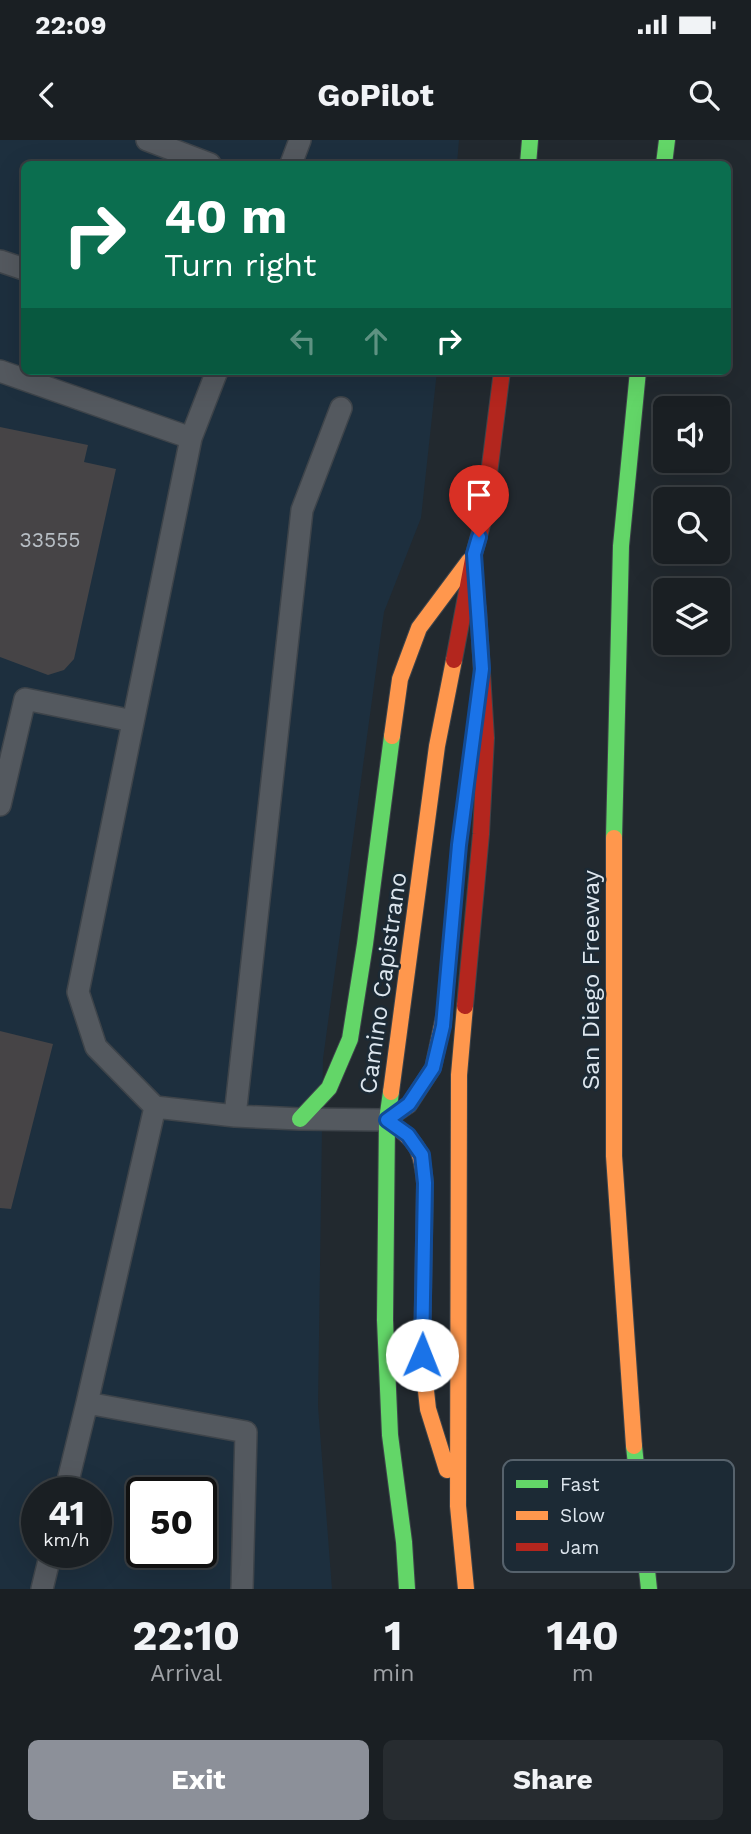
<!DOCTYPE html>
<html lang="en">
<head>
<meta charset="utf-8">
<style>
	body { margin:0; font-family:"Work Sans",sans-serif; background:#272c30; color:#f1f3f6; height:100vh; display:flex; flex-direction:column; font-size:26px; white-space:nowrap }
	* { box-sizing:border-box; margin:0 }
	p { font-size:23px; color:#9fa2a6 }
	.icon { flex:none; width:38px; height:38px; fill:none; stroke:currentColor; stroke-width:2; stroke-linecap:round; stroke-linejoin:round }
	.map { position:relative; height:1449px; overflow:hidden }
	.drawer { display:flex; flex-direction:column; background:#1a1f23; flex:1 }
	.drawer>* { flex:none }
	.hud { position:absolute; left:21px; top:21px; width:710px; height:214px; border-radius:10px; box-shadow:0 7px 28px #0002,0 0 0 2px #383d41; background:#0b6e4f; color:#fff; overflow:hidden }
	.controls { position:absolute; left:653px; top:256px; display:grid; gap:14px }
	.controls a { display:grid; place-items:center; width:77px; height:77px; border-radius:10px; background:#1a1f23; box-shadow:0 7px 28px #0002,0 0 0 2px #383d41; font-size:35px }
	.speed { position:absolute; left:21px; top:1337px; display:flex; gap:14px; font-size:35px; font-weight:700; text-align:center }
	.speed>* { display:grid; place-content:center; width:91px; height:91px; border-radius:50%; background:#1a1f23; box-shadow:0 7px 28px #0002,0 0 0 2px #383d41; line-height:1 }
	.speed small { font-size:18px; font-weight:400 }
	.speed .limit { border:4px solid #111; border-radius:10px; background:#fff; color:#111 }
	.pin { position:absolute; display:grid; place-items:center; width:60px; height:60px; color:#fff; margin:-72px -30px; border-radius:50% 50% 50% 0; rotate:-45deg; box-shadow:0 0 7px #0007 }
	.pin .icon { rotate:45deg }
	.me { position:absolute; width:77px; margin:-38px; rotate:1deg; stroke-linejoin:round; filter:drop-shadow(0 0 5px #0008) }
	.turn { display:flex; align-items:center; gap:24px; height:147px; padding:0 28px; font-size:32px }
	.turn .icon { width:91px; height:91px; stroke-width:2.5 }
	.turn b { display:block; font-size:49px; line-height:60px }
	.lanes { display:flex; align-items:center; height:66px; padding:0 28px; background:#0003; justify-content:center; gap:35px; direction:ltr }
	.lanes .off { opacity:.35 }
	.eta { display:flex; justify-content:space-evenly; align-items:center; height:119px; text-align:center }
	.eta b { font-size:42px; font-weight:700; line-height:49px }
	.cta { display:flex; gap:14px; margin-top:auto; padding:14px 28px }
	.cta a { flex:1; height:80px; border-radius:10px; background:#8c9099; color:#fff; font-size:28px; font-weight:700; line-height:80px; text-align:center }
	.cta a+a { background:#272c30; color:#f1f3f6 }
	.status { display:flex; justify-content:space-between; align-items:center; height:49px; padding:0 35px; background:#1a1f23; direction:ltr }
	.status svg { height:19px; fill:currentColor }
	header { display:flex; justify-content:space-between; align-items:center; height:91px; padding:0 28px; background:#1a1f23; font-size:32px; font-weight:700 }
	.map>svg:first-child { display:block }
	.built { fill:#1d2f3e; fill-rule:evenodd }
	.building { fill:#464446 }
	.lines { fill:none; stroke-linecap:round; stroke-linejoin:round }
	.lane-casing { stroke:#3e444a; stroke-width:24 }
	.fast-casing { stroke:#3e444a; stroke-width:18 }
	.slow-casing { stroke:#3e444a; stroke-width:18 }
	.jam-casing { stroke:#3e444a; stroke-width:18 }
	.lane { stroke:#54595f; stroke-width:21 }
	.fast { stroke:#63d668; stroke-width:16 }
	.slow { stroke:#ff974d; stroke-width:16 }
	.jam { stroke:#b3261e; stroke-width:16 }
	.route-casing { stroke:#114b97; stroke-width:18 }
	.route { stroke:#1a73e8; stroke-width:12 }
	.labels { text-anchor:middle; stroke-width:5; stroke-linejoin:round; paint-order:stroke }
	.number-label { font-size:21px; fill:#b7bec4 }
	.street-label { font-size:24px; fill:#dde6ee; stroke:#1c2a35 }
	.key { fill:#1c2a35; stroke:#56626c; stroke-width:2 }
	.key-label { font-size:19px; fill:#dde6ee }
</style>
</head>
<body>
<div class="status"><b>22:09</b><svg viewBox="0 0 49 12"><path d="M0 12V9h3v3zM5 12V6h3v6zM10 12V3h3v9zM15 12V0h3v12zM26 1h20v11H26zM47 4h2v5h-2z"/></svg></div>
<header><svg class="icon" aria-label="back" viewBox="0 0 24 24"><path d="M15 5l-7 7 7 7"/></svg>GoPilot<svg class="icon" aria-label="search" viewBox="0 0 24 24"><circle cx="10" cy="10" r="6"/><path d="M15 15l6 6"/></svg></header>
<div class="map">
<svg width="751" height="1449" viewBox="0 0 751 1449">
	<rect width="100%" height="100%" fill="#22292f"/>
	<!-- built -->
	<path class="built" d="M0,0H459L457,24H24V231H437L421,378L384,472L323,919L318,1266L332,1449H0ZM37,1353H96V1412H37ZM142,1353H201V1412H142Z"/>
	<!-- building -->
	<path class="building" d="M0,287L88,305L84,322L116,329L74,519L64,530L48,535L0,517Z
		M0,891L53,904L11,1069L0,1068Z"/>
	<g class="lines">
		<defs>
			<path id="lane" d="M147,0L210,24
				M291,24L300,0
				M0,121L24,129
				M0,231L191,298L78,852L96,907L155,967L235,976L300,979L387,980
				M191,298L217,231
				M0,665L25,559L133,581
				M155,967L87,1263L246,1292L242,1449
				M235,976L302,370L341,268
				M65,1353L87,1263
				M42,1449L51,1412"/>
			<path id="fast" d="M528,24L530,0
				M664,24L667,0
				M614,698L621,406L638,231
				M391,952L387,980L385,1180L390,1295L404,1402L407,1449
				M300,979L329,948L350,899L365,804L392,596
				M634,1306L649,1449"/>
			<path id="slow" d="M392,596L400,539L419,488L469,421
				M614,698V1016L634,1306
				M465,866L459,935L458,1366L466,1449
				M444,876L433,928L409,965L387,980C417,1002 421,1006 425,1043L422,1215L428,1269L447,1330
				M391,952L437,606L454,520"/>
			<path id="jam" d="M454,520L474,414L483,381L502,231
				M465,866L481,694L486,598L478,468"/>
		</defs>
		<!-- lane casing -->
		<use href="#lane" class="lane-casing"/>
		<!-- fast casing -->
		<use href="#fast" class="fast-casing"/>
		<!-- slow casing -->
		<use href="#slow" class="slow-casing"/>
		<!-- jam casing -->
		<use href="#jam" class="jam-casing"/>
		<!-- lane -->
		<use href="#lane" class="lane"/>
		<!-- fast -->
		<use href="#fast" class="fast"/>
		<!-- slow -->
		<use href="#slow" class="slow"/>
		<!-- jam -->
		<use href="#jam" class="jam"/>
	</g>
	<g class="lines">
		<defs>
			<path id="route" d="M422,1215L425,1043L422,1015L408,995L387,980L409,964L433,928L443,886L459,705L482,529L474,414L479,397"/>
		</defs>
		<!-- route casing -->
		<use href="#route" class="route-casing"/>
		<!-- route -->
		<use href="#route" class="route"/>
	</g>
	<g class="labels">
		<!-- number labels -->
		<g class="number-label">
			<text x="50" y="407">33555</text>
		</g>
		<!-- street labels -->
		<g class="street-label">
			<text transform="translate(591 840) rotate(-90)" y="8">San Diego Freeway</text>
			<text transform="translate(383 843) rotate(-82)" y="8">Camino Capistrano</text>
		</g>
	</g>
	<!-- legend -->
	<rect x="503" y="1320" width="231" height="112" rx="10" class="key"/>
	<rect x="516" y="1340" width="32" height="8" fill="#63d668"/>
	<rect x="516" y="1371" width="32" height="9" fill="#ff974d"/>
	<rect x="516" y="1403" width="32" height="8" fill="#b3261e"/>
	<g class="key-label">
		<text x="560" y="1351">Fast</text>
		<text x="560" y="1382">Slow</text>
		<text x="560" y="1414">Jam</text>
	</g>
</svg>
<div class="controls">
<a><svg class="icon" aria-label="sound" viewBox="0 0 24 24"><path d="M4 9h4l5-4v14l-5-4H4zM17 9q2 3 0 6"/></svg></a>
<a><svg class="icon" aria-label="search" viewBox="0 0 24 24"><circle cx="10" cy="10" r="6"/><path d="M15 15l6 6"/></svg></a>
<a><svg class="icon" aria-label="layers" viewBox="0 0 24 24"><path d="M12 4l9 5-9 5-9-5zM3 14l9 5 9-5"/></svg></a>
</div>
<div class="speed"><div>41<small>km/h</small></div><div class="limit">50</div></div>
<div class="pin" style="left:479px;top:397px;background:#d93025"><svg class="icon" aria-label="arrive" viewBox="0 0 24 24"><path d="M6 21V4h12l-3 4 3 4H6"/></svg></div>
<svg class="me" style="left:422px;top:1215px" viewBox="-20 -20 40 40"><circle r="19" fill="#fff"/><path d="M0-13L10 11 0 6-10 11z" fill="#1a73e8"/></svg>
<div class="hud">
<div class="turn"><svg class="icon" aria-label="right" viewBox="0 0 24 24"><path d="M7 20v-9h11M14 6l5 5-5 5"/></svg><div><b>40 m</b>Turn right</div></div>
<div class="lanes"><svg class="icon off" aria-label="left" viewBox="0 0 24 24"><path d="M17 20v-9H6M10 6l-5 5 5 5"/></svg><svg class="icon off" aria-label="ahead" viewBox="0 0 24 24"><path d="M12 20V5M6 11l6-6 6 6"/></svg><svg class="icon" aria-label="right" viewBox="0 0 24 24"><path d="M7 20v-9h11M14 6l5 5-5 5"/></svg></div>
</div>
</div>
<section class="drawer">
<div class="eta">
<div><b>22:10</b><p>Arrival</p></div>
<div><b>1</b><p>min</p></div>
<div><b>140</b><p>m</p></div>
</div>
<div class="cta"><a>Exit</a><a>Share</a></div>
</section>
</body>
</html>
